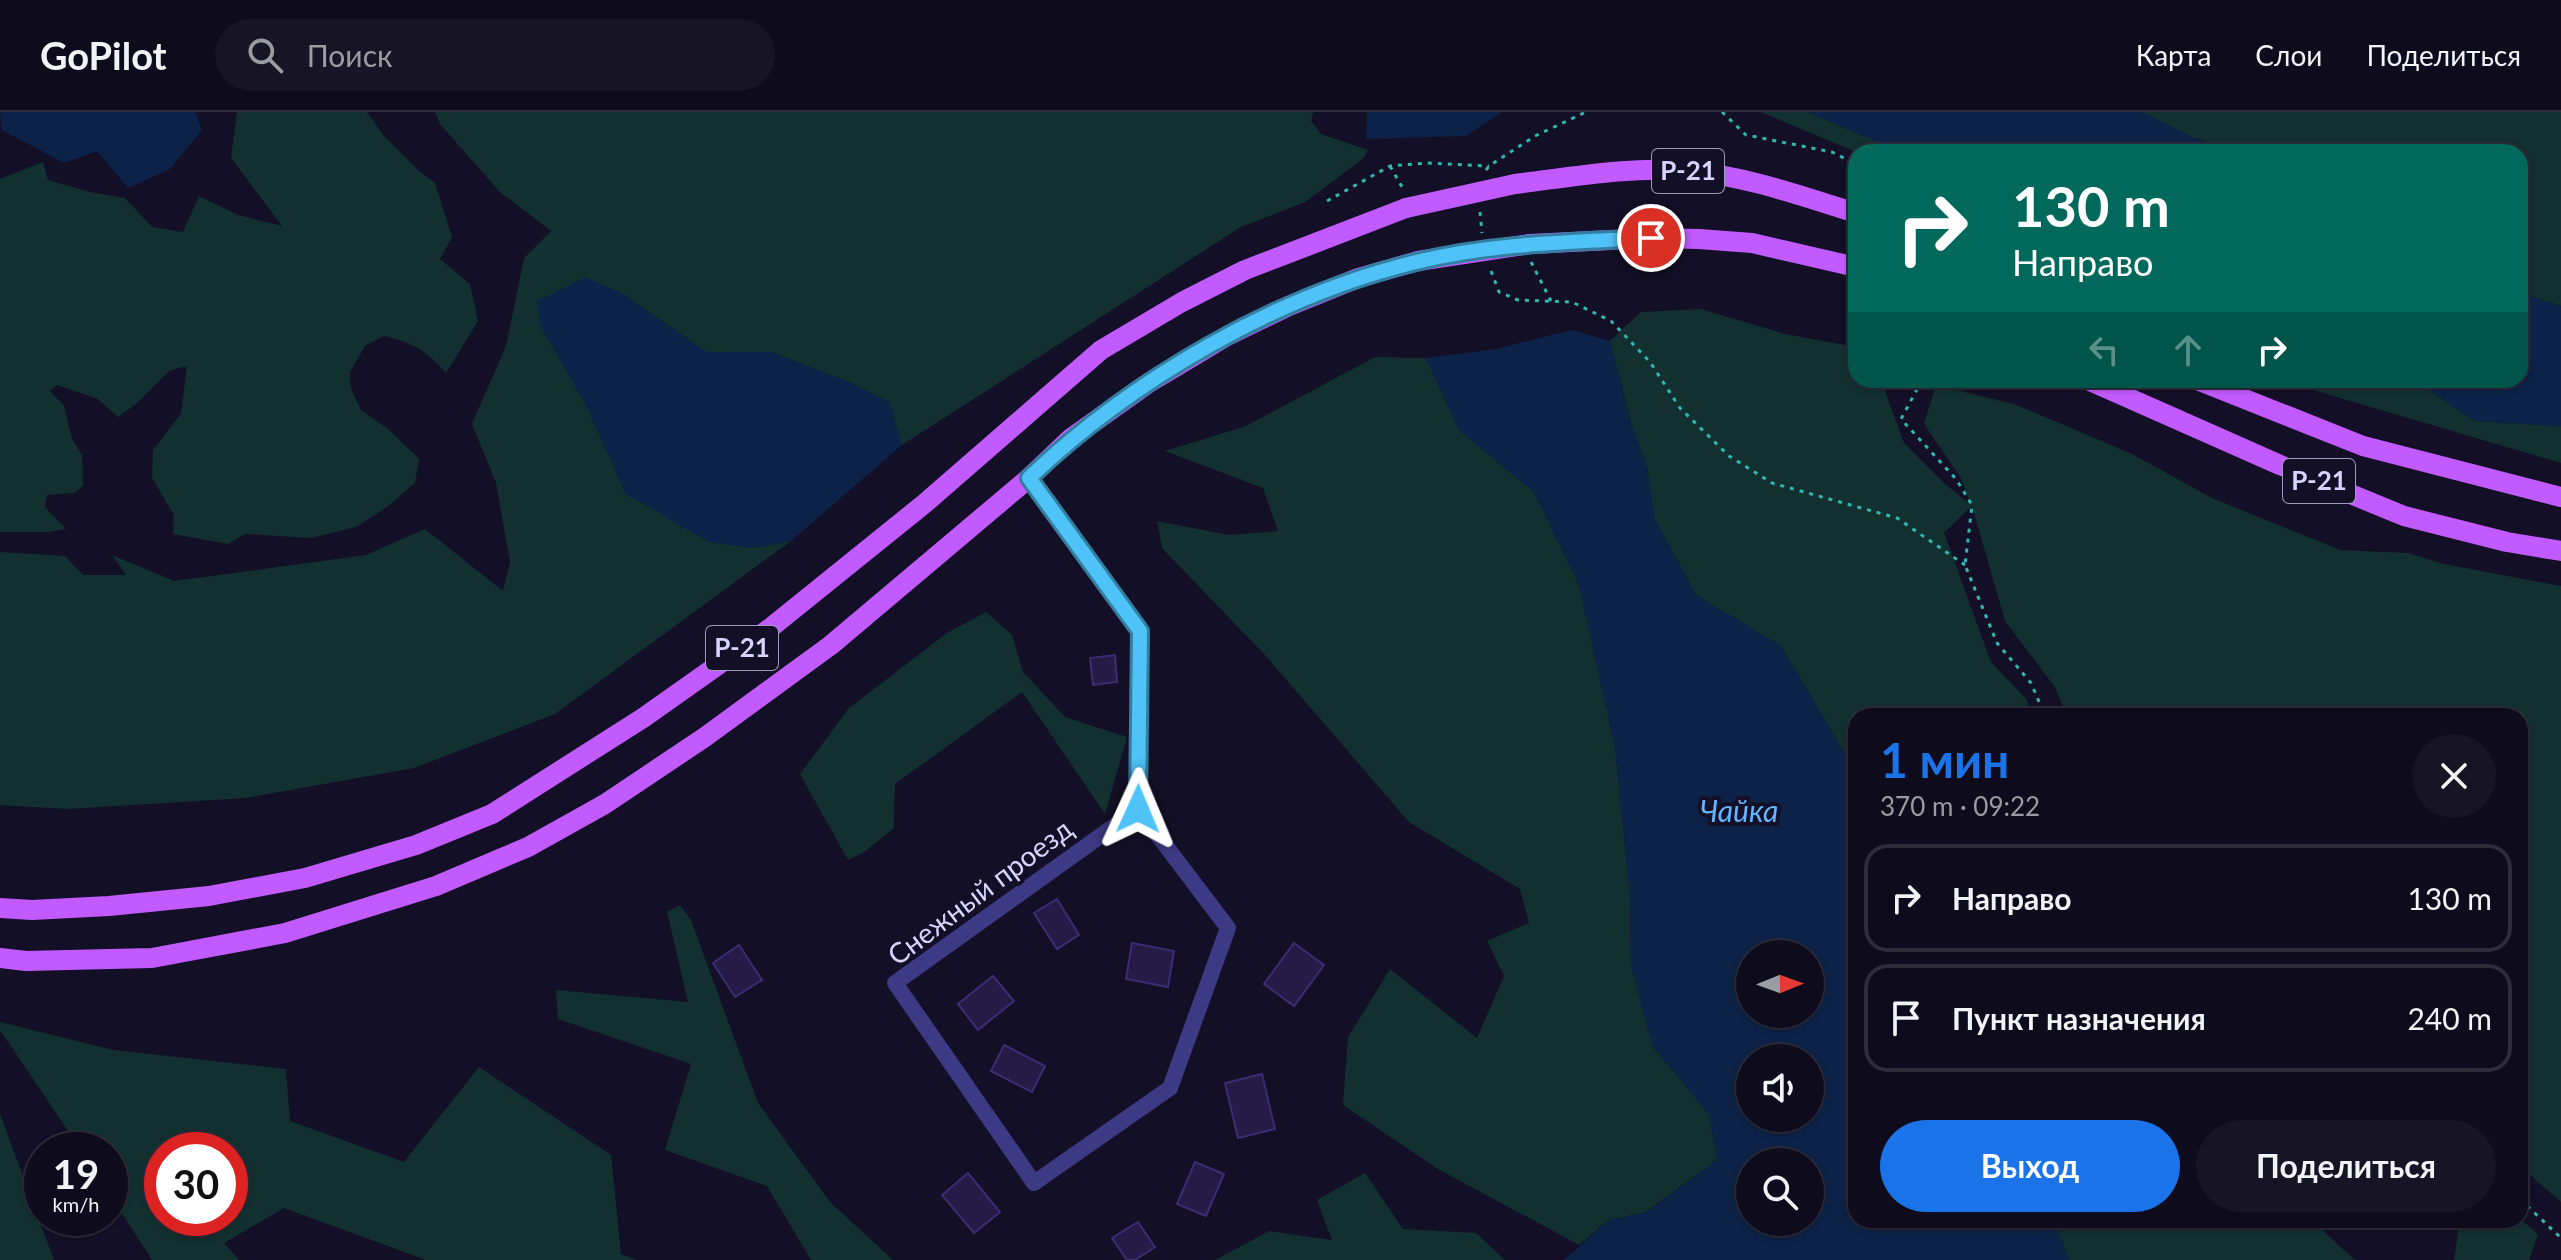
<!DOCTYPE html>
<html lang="ru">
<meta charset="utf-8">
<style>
body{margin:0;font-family:Lato,sans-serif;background:#171425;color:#f1f3f6;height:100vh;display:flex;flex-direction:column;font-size:30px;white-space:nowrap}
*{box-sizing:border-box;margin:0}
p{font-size:26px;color:#9b9ba3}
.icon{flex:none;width:44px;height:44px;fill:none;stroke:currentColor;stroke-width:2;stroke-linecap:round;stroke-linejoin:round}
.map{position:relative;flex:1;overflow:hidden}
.sheet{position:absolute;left:1848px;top:596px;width:680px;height:520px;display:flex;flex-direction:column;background:#0e0b1c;border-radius:24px;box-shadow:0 2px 6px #0004,0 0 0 2px #2e2b3b}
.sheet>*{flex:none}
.guide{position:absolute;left:1848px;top:32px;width:680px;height:244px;border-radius:24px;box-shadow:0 2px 6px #0004,0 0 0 2px #2e2b3b;background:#00695c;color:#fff;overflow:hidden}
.needle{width:52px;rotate:89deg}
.controls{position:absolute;left:1736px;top:828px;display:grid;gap:16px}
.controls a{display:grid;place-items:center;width:88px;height:88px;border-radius:50%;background:#0e0b1c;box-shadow:0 2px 6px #0004,0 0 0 2px #2e2b3b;font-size:40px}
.speed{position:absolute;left:24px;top:1020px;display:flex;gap:16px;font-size:40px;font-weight:700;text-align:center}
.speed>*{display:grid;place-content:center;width:104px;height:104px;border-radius:50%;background:#0e0b1c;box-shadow:0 2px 6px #0004,0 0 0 2px #2e2b3b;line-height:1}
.speed small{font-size:20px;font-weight:400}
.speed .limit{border:12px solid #d22;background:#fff;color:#111}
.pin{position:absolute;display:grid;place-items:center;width:68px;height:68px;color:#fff;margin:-34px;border:4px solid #fff;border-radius:50%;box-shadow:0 2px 8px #0007}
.me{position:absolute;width:88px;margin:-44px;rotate:1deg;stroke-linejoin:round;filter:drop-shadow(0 0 6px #0008)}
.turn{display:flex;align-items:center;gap:28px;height:168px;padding:0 32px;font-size:36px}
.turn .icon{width:104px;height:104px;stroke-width:2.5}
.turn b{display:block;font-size:56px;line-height:68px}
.lanes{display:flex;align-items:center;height:76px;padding:0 32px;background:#0003;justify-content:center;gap:40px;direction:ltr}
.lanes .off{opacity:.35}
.round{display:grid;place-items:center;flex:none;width:84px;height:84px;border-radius:42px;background:#171425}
.head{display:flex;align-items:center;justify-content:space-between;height:136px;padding:0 32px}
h1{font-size:48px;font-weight:700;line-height:60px;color:#1a73e8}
.button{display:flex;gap:16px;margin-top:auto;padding:16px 32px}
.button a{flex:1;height:92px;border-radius:48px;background:#1a73e8;color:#fff;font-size:32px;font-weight:700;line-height:92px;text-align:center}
.button a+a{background:#171425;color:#f1f3f6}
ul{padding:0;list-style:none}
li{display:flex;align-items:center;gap:24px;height:108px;margin:0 16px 12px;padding:0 16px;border:4px solid #2e2b3b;border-radius:24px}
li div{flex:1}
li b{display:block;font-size:30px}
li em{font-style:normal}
header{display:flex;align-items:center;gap:48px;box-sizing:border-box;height:112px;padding:0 40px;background:#0e0b1c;border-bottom:2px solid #2e2b3b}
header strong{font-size:38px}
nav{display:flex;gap:44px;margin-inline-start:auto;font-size:28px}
.search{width:560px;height:72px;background:#171425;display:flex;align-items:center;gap:20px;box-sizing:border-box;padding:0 28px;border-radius:44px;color:#9b9ba3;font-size:30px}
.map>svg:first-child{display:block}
.green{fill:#12302f;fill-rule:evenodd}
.water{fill:#0c2248;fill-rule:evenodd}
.building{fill:#241b47;stroke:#3b2d73;stroke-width:2}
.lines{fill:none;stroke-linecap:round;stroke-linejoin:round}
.path{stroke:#2fb8b0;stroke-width:3;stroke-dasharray:4 6;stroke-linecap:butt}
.minor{stroke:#3d3a85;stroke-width:16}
.primary{stroke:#c25bff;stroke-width:20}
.primary-bridge{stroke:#c25bff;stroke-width:20}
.route-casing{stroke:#337fa1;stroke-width:20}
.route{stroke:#4fc3f7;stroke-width:14}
.labels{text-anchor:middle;stroke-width:8;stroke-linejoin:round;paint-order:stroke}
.shield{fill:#130f26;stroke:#9e99be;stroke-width:2}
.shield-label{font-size:26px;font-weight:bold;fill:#d9d4ff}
.street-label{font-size:28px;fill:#d9d4ff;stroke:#130f26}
.water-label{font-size:30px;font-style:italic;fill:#62b6ff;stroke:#130f26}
</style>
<header>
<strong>GoPilot</strong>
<div class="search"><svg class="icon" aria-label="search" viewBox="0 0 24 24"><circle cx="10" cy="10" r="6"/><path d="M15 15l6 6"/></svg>Поиск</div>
<nav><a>Карта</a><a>Слои</a><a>Поделиться</a></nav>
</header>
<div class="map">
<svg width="2561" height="1148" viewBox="0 0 2561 1148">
<rect width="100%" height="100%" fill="#130f26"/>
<path class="green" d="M237,0H367L384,24L418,58L435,71L452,125L440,147L470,172L478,209L446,261C428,239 411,230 384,224L365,234L350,260L351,277L361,298L387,316L419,347L415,371L387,395L356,415L311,426L245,422L228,432L173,422L174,403L152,366L153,338L181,302L187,254L169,259L136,292L118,305L98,287L57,273L50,279L64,294L72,327L82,343L83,374L74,381L47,383L45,395L66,417L49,420H0V67L43,50L48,68L90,80L125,86L152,115L183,120L199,84L238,103L282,114L231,46Z
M435,0H1313L1311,9L1321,22L1368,38L1364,46L1305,90L1241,115L902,333L889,290L851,271L771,240H706L623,182L589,299L626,382L751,436L791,429L555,602L414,656L246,686L68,697L0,693V440L65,444L83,463H126L112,443L174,469L366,443L425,417L503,479L510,450L496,371L472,312L506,234L524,146L551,119L500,80L440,12Z
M1761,0H1807L1902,40H1856Z
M2142,0H2561V194L2520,181V40H2234L2194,26Z
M1701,197L1785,222L1856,235V268H1897L1885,279L1904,331L1945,372L1970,392L1961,366L1924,312L1936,273L2014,292L2130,341L2212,386L2340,438L2408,441L2444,452L2561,474V1090L2520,1054V604H2067L2055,575L2005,509L1972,394L1944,421L1991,550L2026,587L2034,604H1856V661L1781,534L1696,483L1654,406L1647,356L1631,311L1610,229L1641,200Z
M1375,245L1426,246L1459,318L1534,380L1579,472L1615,635L1630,783L1631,853L1653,935L1709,1002L1717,1048L1646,1100L1608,1109L1579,1133L1438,1057L1343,993L1348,925L1390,857L1477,926L1504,864L1487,829L1529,811L1520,777L1409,710L1265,543L1162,436L1157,409L1229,423L1278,419L1263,376L1165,339L1246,314Z
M2279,268H2415L2474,309L2561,314V351Z
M986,500L1012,523L1023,560L1065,605L1127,625L1105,702L1022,580L895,672L894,716L863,741L848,748L800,662L849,596L947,521Z
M680,793L691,808L758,991L830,1090L893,1148H811L767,1074L665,1038L691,952L558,907L556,878L688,890L667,800Z
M0,910L113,938L286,957L290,1009L404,1050L479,955L611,1043L621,1142L637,1148H426L284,1096L224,1131L239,1148H152L110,1083V1038H81L0,918ZM162,1038H230V1106H162Z
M0,1002L54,1148H0Z
M1365,1061L1403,1117L1476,1121L1505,1148H1215L1269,1119L1332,1128L1317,1088Z
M2520,1107L2538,1122L2529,1148H2454L2460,1108Z
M2054,1108H2311L2355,1148H2069Z"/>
<path class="water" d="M0,0H195L202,18L170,57L128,76L97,39L64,51L2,18Z
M1367,0H1502L1466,24L1366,27Z
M1807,0H2142L2194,26L2234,40H1902Z
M585,165L623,182L706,240H771L851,271L889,290L902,333L791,429L751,436L709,430L626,382L589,299L540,213L537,189Z
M2520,181L2561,194V314L2474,309L2415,268H2520Z
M1572,218L1610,229L1629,305L1647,356L1654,406L1696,483L1781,534L1856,661V1108H2054L2069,1148H1564L1608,1109L1647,1100L1717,1048L1709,1002L1653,935L1631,853L1630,783L1615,635L1579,472L1534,380L1459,318L1426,246L1496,237ZM1810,842V902H1750V842ZM1810,946V1006H1750V946ZM1810,1050V1110H1750V1050Z"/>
<path class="building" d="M1115,543L1117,570L1093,573L1090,546Z
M1057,787L1079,823L1057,837L1034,801Z
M1132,831L1174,839L1168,875L1126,867Z
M1294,831L1324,853L1294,894L1264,872Z
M739,833L762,868L735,885L713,851Z
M993,864L1014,889L978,918L958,892Z
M1004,933L1045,954L1032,980L991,959Z
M1262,962L1275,1017L1238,1026L1225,971Z
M1195,1050L1224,1062L1206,1104L1177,1092Z
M968,1061L1000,1100L974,1121L942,1083Z
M1138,1110L1155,1135L1135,1148H1127L1112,1126Z"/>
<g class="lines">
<path class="path" d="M1722,0L1746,23L1832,40L1856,52
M1390,54L1402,75
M1486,58L1489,54L1535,24L1586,0
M1327,89L1390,54L1427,51L1489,54
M1480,100L1482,121
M1531,150L1551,189
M1491,159L1499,180L1518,188L1572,190L1611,209L1650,250L1680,296L1729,344L1772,371L1897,406L1965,453
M1922,268L1901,307L1956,367L1972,393L1965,453L1997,531L2031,571L2045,604
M2520,1087L2561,1126"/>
<path class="minor" d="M1029,366L1140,519L1138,697
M1138,697L1228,816L1170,976L1034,1071L895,871Z"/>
<path class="primary" d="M1515,72C1572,65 1631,54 1688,59C1746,64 1801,84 1856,101
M1530,132L1651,126L1699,127L1752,131L1856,155
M2088,268L2280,353L2404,404L2507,430L2561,439
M2197,268L2363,334L2561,385
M0,796L32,798L109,794L209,784L305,766L416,733L492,702L643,606L769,517L924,392L1101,238L1182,190L1245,158L1406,96
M0,846L26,849L152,846L285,821L436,774L528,735L605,692L705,625L831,533L1029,366L1070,327L1147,272L1227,224L1289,194L1358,166L1418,149"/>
<path class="primary-bridge" d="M1406,96L1515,72
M1418,149L1530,132"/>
</g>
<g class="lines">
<defs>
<path id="route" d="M1138,697L1140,519L1029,366C1133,267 1276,184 1416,150C1493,131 1573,130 1651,126"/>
</defs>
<use href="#route" class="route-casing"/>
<use href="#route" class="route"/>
</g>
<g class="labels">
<g class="shield">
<rect x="1652" y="37" width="72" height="44" rx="6"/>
<rect x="2283" y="347" width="72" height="44" rx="6"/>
<rect x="706" y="514" width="72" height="44" rx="6"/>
</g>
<g class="shield-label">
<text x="1688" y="68">Р-21</text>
<text x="2319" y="378">Р-21</text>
<text x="742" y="545">Р-21</text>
</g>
<g class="street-label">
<text transform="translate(980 780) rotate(-37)" y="10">Снежный проезд</text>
</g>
<g class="water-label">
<text x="1739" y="710">Чайка</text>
</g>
</g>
</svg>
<div class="controls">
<a><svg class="needle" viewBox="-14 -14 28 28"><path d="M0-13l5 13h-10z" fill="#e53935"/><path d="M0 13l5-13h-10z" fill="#9b9ba3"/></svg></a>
<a><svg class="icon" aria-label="sound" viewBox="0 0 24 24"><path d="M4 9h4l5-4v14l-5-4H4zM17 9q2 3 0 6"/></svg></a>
<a><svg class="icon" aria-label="search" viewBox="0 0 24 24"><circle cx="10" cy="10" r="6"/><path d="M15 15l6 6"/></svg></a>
</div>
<div class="speed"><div>19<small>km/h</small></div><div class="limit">30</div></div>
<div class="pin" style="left:1651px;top:126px;background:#d93025"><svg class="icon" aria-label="arrive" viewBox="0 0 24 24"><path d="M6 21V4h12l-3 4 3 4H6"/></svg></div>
<svg class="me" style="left:1138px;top:697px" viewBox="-20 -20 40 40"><path d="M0-17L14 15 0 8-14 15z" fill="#4fc3f7" stroke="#fff" stroke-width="4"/></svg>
<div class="guide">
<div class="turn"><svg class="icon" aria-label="right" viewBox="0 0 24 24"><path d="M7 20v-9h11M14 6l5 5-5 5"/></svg><div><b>130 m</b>Направо</div></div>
<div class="lanes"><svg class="icon off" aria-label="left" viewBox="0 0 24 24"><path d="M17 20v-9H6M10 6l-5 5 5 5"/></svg><svg class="icon off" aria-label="ahead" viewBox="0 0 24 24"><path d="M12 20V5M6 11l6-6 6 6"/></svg><svg class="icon" aria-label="right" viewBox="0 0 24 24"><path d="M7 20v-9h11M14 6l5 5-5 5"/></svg></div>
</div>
<section class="sheet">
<div class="head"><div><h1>1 мин</h1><p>370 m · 09:22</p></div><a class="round"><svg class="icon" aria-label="close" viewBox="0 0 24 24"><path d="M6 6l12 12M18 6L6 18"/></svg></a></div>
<ul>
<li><svg class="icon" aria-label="right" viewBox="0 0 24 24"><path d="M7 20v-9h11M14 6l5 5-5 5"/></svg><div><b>Направо</b></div><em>130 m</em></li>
<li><svg class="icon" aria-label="arrive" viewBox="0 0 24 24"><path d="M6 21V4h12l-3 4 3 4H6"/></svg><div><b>Пункт назначения</b></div><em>240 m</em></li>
</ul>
<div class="button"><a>Выход</a><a>Поделиться</a></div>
</section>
</div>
